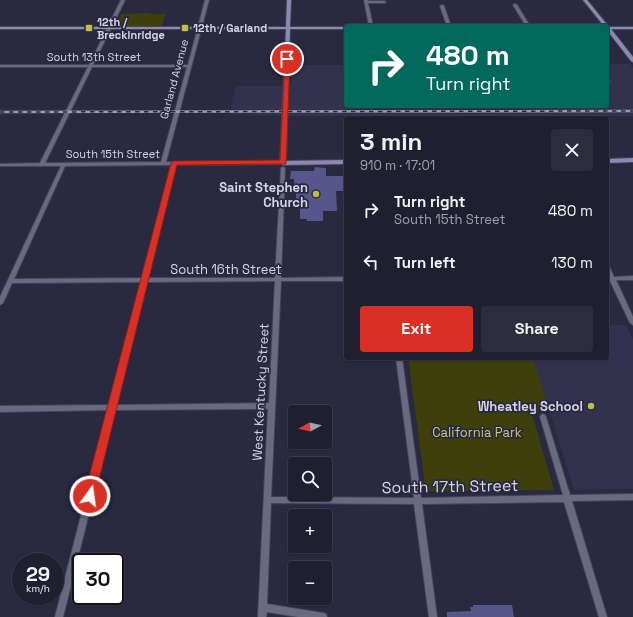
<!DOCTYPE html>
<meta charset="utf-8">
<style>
body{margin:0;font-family:"Space Grotesk",sans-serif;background:#2c2c3c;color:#f1f3f6;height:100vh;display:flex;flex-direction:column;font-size:15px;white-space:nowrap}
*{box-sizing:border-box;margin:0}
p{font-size:13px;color:#a1a2ab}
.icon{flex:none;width:22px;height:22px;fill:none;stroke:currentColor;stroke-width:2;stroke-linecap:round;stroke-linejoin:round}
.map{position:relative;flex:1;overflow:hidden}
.drawer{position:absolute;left:344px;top:116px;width:265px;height:244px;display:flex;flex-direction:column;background:#1f1f30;border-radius:4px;box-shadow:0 1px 3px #0004,0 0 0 1px #3c3d4c}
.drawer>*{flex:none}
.hud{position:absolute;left:344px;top:24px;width:265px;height:84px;border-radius:4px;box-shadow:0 1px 3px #0004,0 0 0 1px #3c3d4c;background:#00695c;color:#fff;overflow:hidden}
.needle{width:26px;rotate:262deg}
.controls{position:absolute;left:288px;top:405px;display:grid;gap:8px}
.controls a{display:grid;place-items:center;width:44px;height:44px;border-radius:4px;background:#1f1f30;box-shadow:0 1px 3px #0004,0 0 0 1px #3c3d4c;font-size:20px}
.speed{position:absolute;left:12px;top:553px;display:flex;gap:8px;font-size:20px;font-weight:700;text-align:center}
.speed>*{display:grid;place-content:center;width:52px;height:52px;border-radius:50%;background:#1f1f30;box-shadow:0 1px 3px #0004,0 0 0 1px #3c3d4c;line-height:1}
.speed small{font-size:10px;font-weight:400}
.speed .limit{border:2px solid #111;border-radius:6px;background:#fff;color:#111}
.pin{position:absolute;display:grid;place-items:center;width:34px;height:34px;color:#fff;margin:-17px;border:2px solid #fff;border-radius:50%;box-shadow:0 1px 4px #0007}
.me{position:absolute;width:44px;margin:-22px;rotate:14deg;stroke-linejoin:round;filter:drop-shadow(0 0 3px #0008)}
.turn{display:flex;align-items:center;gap:14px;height:84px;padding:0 16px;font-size:18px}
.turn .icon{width:52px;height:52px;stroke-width:2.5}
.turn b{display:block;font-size:28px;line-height:34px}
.round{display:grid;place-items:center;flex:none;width:42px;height:42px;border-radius:4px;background:#2c2c3c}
.summary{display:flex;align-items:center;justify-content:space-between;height:68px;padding:0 16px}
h1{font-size:24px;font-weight:700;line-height:30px}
.cta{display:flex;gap:8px;margin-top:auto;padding:8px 16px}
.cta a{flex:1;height:46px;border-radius:4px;background:#d93025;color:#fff;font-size:16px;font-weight:700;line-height:46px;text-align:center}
.cta a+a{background:#2c2c3c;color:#f1f3f6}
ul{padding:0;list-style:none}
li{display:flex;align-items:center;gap:12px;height:52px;padding:0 16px}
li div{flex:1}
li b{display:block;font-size:15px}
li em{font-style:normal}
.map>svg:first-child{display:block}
.built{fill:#32324f}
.green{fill:#3f3f0c}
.building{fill:#57568b}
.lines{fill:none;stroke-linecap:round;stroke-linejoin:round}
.street-casing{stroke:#44455a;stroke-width:2}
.secondary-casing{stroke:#44455a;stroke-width:2}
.street{fill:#696982;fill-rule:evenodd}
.secondary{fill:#8b8bb2;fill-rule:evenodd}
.rail-casing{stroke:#9c9daf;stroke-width:2.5}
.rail{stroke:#292940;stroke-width:1.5;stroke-dasharray:4.5;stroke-linecap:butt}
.route{fill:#d93025;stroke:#8d1f18}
.poi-dot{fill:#bebf42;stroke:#292940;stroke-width:1.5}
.labels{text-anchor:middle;stroke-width:3.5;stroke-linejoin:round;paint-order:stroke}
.far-poi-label{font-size:11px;font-weight:bold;fill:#d4d5e4;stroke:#292940;text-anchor:start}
.far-street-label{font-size:11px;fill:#d4d5e4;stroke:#292940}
.poi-label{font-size:13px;font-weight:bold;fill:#d4d5e4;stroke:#292940;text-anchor:end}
.street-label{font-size:13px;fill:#d4d5e4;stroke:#292940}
.park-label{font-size:13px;fill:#c7c96e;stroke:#292940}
.near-street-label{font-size:16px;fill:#d4d5e4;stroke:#292940}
</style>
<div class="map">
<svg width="633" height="617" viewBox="0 0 633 617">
<rect width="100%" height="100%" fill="#292940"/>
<path class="built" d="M607,64H630L633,68V116H290L230,114L235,86H291L293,65H346V106H607Z
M607,325H626L633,340V489L574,490L533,358H607Z"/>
<path class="green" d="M149,13V14H166L161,27H115L121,14Z
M408,358H533L549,409L531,410L554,490L426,491Z"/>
<path class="building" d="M315,167L326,168V176H346V191H336L337,211H323V221H307V219H300V207L299,203H296V187H294V179H290L291,171H314Z
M473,605H512L514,617H447V612L471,611L470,607H473Z"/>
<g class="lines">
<defs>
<path id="street" d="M121,0H125L93,65H188L205,0H209L166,162H283L285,163L283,164L176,165L148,278H275L281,168L283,167L285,168L281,278L346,277V281H281L271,497L414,498L396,358H402L421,498L563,495L540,417L541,415L543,414L545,415L546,417L570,495L633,494V500L572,501L607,617H599L564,502L422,504L437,617H429L414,504L271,503L267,604L323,613L326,614L327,617H298L267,612L266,617H258L268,409L115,410L63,617H55L108,410L0,412V406L109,405L141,282L12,283L3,303L0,305V297L61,166H0V164L40,163L88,67H0V65H89ZM92,67H187L161,162L45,163ZM171,165L142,278L14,279L65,166ZM275,281L269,403L116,405L147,282Z
M364,0H368V1H384L386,2L384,3H368L373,26H369Z
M515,4L517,5L530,26H526L513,5Z
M442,5L444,6L451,26H447L440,6Z
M607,79L610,80V82H607Z
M607,266L610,268L614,277L633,276V280H616L633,317V325L630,323L610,281H607V277H608L607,274Z"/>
<path id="secondary" d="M287,0H291L290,27H346V29H290L286,161L346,160V164L283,165L280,163L286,29H0V27H286Z
M583,0H587L609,27H633V29H611L633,57V62L631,61L607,30V26H604Z
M633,158V162L607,163V159Z"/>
</defs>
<use href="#street" class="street-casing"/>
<use href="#secondary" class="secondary-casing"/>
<use href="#street" class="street"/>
<use href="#secondary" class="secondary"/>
<defs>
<path id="rail" d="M0,112L633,111"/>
</defs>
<use href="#rail" class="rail-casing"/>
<use href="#rail" class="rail"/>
</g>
<path class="route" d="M285,58L290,59L286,164L177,165L95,496L94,499L90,501L85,499L84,496L171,163L174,161L280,160Z"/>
<g class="poi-dot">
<rect x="85" y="24" width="8" height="8" rx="2"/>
<rect x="181" y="24" width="8" height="8" rx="2"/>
<circle cx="316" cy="194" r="4"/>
<circle cx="591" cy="406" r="4"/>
</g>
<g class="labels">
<g class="far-poi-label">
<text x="97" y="26">12th /<tspan x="97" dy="13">Breckinridge</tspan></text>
<text x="193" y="32">12th / Garland</text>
</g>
<g class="far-street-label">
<text x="94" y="61">South 13th Street</text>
<text transform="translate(174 79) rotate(-75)" y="4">Garland Avenue</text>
<text x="113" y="158">South 15th Street</text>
</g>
<g class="poi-label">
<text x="308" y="192">Saint Stephen<tspan x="308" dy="15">Church</tspan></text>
<text x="583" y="411">Wheatley School</text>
</g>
<g class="street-label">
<text x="226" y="274">South 16th Street</text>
<text transform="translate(260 392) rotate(-87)" y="5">West Kentucky Street</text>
</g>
<g class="park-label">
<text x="477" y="437">California Park</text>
</g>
<g class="near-street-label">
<text transform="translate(450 486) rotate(-1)" y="6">South 17th Street</text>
</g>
</g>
</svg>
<div class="controls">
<a><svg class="needle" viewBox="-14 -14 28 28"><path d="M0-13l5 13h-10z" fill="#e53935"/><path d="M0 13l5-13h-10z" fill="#a1a2ab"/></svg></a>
<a><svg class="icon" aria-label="search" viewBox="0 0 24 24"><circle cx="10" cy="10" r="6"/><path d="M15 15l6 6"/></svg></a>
<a>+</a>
<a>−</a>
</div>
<div class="speed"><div>29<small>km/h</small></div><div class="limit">30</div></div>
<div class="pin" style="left:287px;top:59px;background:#d93025"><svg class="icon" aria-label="arrive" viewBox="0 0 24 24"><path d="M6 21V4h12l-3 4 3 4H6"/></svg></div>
<svg class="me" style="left:90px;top:496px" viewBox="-20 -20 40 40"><circle r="17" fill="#d93025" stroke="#fff" stroke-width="3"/><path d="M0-11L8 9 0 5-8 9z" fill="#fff"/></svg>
<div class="hud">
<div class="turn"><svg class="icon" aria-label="right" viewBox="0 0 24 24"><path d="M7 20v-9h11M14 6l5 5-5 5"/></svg><div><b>480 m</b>Turn right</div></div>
</div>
<section class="drawer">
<div class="summary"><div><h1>3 min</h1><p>910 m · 17:01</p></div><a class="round"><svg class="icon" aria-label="close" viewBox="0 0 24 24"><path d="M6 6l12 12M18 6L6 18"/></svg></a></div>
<ul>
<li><svg class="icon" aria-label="right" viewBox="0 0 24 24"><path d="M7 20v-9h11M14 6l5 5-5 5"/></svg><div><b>Turn right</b><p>South 15th Street</p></div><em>480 m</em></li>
<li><svg class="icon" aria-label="left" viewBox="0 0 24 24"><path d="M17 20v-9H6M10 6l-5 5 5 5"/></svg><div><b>Turn left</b></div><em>130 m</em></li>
</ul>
<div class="cta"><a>Exit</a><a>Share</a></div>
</section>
</div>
